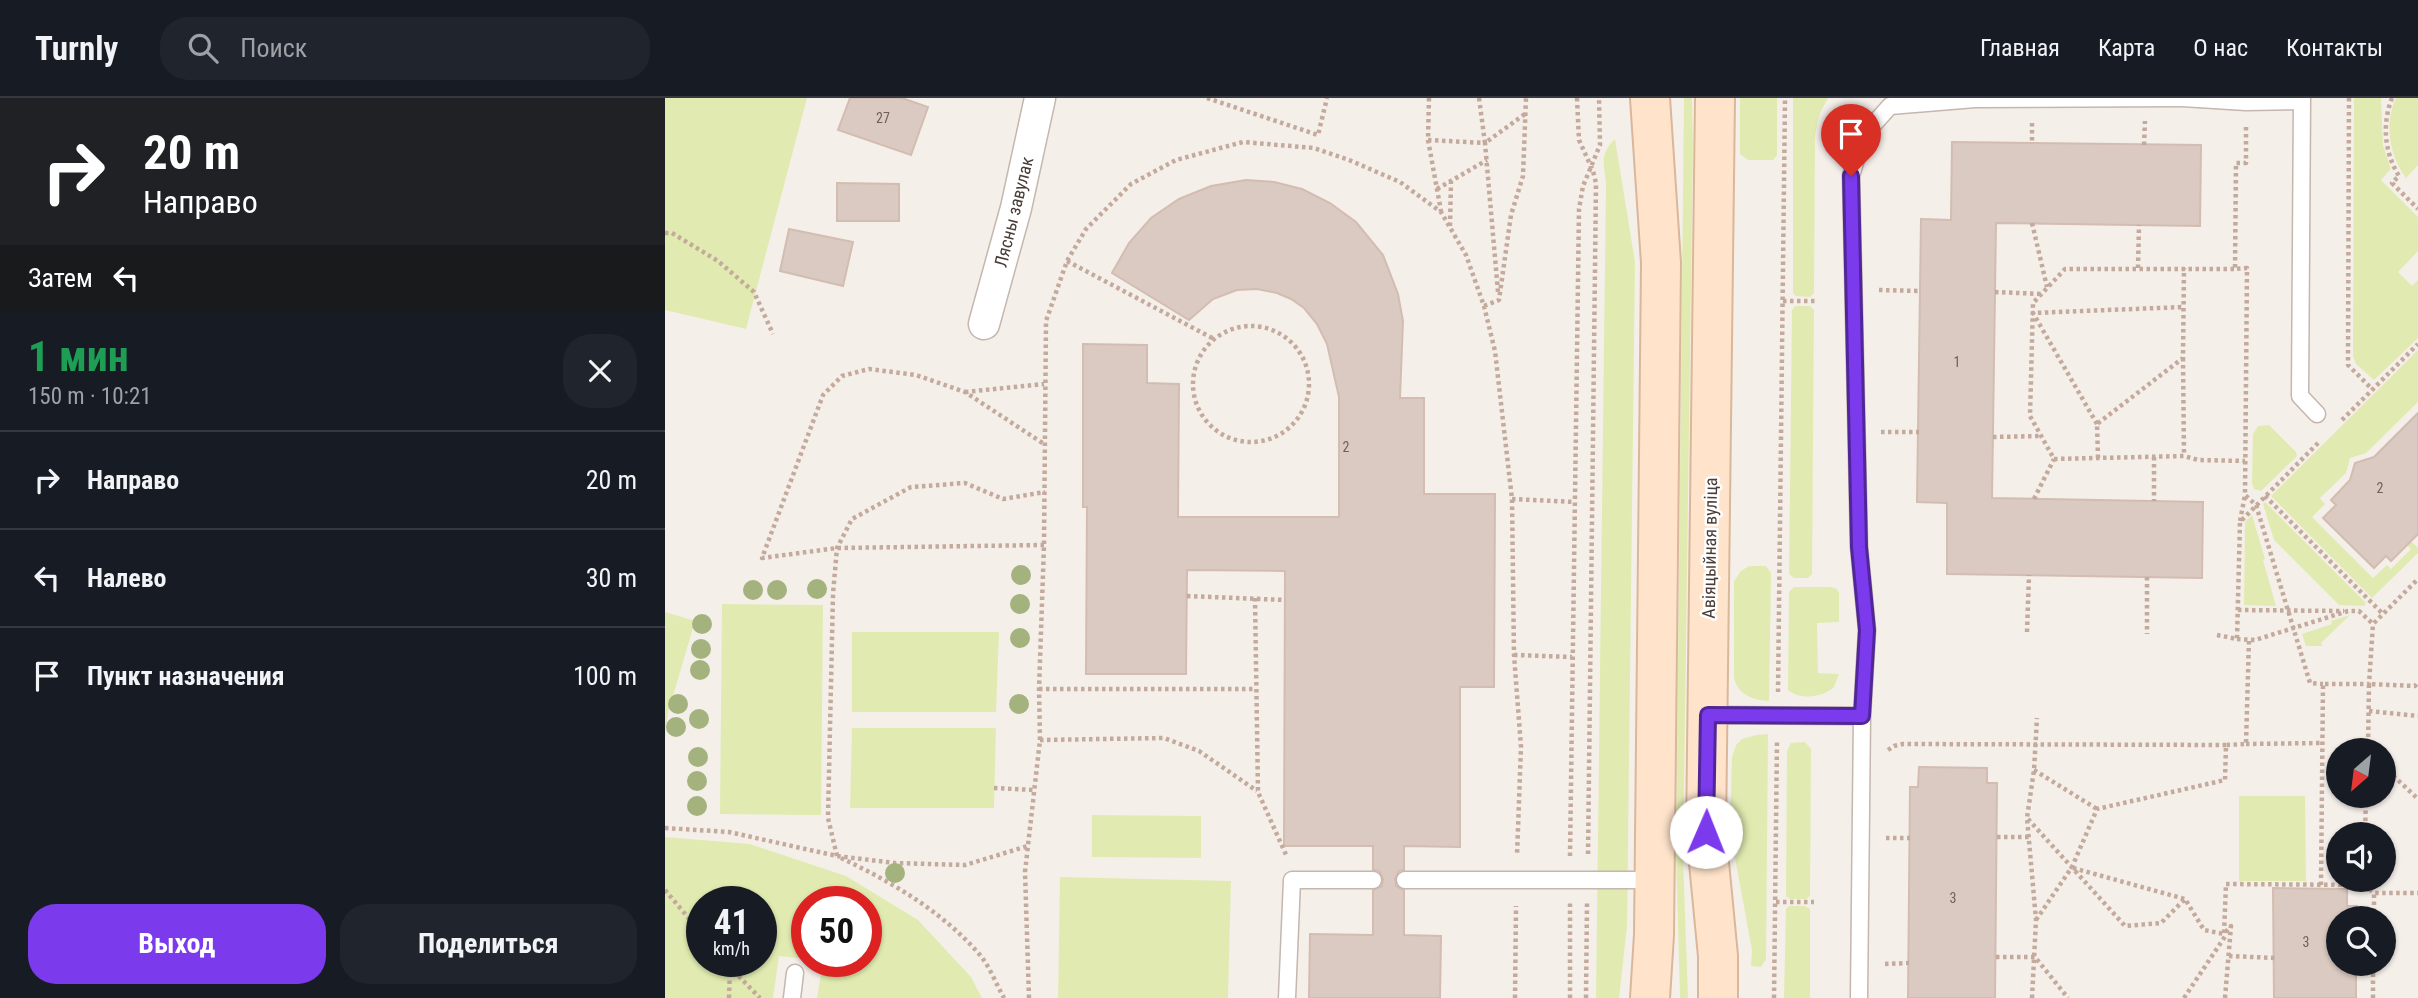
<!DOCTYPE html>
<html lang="ru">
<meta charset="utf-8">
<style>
body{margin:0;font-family:"Roboto Condensed",sans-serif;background:#20242c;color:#f1f3f6;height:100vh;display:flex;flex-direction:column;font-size:26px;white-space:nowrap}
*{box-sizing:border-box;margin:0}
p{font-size:23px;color:#9ea1a6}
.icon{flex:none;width:38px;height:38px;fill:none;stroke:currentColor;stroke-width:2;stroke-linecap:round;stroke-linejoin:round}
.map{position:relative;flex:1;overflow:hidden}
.panel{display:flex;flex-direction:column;background:#171b24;width:665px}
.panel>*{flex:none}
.top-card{background:#202124;color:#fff;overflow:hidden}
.needle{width:46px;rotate:208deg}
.tools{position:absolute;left:1661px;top:640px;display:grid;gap:14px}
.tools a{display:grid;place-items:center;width:70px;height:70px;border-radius:50%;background:#171b24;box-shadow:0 2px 5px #0004;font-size:35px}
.speed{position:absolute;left:21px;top:788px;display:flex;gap:14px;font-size:35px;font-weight:700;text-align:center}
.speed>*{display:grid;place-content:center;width:91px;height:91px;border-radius:50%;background:#171b24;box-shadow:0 2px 5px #0004;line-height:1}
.speed small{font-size:18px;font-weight:400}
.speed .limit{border:10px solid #d22;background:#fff;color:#111}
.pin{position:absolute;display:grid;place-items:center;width:60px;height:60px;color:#fff;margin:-72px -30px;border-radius:50% 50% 50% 0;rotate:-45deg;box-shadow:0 0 7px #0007}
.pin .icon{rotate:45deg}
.me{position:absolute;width:77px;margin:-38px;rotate:1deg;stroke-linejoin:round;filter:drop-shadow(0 0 5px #0008)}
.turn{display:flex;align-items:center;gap:24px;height:147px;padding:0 28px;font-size:32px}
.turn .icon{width:91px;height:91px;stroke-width:2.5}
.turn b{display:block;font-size:49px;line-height:60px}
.then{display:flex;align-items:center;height:66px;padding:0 28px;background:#0003;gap:14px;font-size:26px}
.round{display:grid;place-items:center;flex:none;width:74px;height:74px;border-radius:28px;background:#20242c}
.summary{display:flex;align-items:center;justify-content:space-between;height:119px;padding:0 28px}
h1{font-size:42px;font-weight:700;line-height:52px;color:#1e9e55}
.cta{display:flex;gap:14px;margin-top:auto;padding:14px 28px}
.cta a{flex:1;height:80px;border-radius:28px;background:#7c3aed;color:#fff;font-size:28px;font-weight:700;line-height:80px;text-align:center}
.cta a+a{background:#20242c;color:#f1f3f6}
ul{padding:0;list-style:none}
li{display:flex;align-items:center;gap:21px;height:98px;padding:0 28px;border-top:2px solid #363941}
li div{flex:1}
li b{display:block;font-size:26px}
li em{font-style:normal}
header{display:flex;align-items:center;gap:42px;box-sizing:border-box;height:98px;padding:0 35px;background:#171b24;border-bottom:2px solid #363941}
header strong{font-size:33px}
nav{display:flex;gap:38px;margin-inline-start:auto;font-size:24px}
.search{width:490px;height:63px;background:#20242c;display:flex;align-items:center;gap:18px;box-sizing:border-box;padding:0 24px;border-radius:28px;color:#9ea1a6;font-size:26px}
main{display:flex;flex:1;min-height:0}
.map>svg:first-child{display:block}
.green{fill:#e1ebb1;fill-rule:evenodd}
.building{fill:#dbcac1;stroke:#d3bcb1;stroke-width:2}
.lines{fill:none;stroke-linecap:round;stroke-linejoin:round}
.lane-casing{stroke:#c5b6ae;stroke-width:19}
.street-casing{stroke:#c5b6ae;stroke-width:33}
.secondary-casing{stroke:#dab79a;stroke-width:42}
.path{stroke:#c4aa9c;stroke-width:4.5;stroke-dasharray:3.5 3.5;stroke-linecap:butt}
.lane{stroke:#fff;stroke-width:16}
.street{stroke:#fff;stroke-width:30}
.secondary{stroke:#ffe3ca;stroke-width:38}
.tree{fill:#a4b27e}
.route-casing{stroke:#51269a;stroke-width:18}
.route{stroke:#7c3aed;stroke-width:12}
.labels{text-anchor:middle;stroke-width:5;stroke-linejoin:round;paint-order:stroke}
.number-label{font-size:14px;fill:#6e605a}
.street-label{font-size:18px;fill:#4a3d37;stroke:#fff}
</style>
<header>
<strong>Turnly</strong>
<div class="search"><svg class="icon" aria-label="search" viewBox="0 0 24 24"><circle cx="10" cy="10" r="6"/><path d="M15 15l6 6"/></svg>Поиск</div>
<nav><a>Главная</a><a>Карта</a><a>О нас</a><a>Контакты</a></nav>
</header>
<main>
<section class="panel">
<div class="top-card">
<div class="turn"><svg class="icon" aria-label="right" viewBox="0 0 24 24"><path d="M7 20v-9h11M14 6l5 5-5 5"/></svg><div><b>20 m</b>Направо</div></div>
<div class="then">Затем<svg class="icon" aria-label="left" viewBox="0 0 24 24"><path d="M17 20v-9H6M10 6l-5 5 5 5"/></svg></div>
</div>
<div class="summary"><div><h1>1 мин</h1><p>150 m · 10:21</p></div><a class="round"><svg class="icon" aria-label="close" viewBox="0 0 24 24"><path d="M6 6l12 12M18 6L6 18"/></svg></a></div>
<ul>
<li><svg class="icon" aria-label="right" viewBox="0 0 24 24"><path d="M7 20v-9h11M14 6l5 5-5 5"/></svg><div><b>Направо</b></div><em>20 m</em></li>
<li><svg class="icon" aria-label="left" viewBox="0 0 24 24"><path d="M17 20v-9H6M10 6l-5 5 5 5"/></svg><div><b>Налево</b></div><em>30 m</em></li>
<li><svg class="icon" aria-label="arrive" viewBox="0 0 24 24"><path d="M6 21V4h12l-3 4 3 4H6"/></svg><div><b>Пункт назначения</b></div><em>100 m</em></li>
</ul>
<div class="cta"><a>Выход</a><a>Поделиться</a></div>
</section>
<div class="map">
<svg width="1753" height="900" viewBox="0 0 1753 900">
<rect width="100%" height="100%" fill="#f5efea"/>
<path class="green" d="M0,0H142L81,231L0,212Z
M1019,0H1027L1028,46L1018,760L1023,900H1015L1011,755Z
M1075,0H1112V57L1108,62H1083L1075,56Z
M1128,0H1163L1155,15L1150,37L1149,195L1145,199L1131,198L1128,195Z
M1689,0H1716L1718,47L1726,71L1716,82L1753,119V153L1733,174L1747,188L1753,182V240L1709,282L1691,266L1688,258Z
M1731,0H1753V67L1741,80C1724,58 1719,25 1731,0Z
M950,41L970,164L962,828L954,900H931L941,86C939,65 934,57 950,41Z
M1130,208H1145L1149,212L1147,476L1143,480H1129L1124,476L1127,212Z
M1753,252V304L1701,355L1685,360L1681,375L1655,400L1660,406L1647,419L1708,480L1722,467L1726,471L1746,451L1742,447L1746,443L1753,450V455L1707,500L1606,398Z
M1604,327L1631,354L1632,358L1596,393L1589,391L1587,385L1588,336L1593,328Z
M1600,404L1701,505L1699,508L1674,507L1609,442L1598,406Z
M1587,417L1600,461L1598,462L1611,508L1579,507L1580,424Z
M1084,468H1101L1106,475L1104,603C1088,602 1073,597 1069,580V483L1076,473Z
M1129,489H1166L1172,491L1174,495V524L1152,525L1153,575L1174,576L1169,589C1157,600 1135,602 1123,592L1124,494Z
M57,506L158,507L156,717L55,716Z
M0,514L30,523L3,615L0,639Z
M1685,517L1656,545L1658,548H1641L1637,536L1667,526L1666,523Z
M187,534H334L331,614H187Z
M187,630H331L329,710H185Z
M1103,636L1101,861L1096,869L1086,868L1087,852L1065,733L1067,659L1071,647L1077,641L1091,637Z
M1140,644L1146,651L1145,798L1141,801H1125L1121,798L1122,653L1126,645Z
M1574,698H1640L1641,783H1574Z
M427,717L536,718V760L427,759Z
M0,739L85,746L181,778L253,822L306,879L317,900H152L158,863H201V803H142V861L114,858L108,900H0ZM37,803H96V863H37Z
M395,779L566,783L563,900H393Z
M1124,808H1140L1145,811V900H1119L1121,811Z"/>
<path class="building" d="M185,0H237L263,9L246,57L173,32Z
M1287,44L1536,47L1535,128L1331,125L1327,400L1538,404L1537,480L1282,476V405L1252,404L1256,121L1286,122Z
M581,82L609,84L637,91L665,105L691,124L718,157L733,196L738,223L735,300H759V396H830L829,589H795V749L739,748V772L734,773L730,781L731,788L739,792V837L776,838L775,900H644L645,836L708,837V792L717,788L718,781L714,773L708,772V748H619L620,473L522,472L521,576H421L422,409H418V246L482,247V285L514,286L513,419H674V299L662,246L652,226L639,210L626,201L612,195L592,191L572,192L548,201L524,222L447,175L464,145L486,120L514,101L546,88Z
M172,85L234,86V123H172Z
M124,131L188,144L178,188L115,173Z
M1753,315V436L1726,463L1721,458L1709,470L1658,420L1671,407L1666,402L1685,382L1690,365L1709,359Z
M1254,669L1322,670V685H1332L1330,900H1243L1245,689H1253Z
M1608,790L1682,791V808H1692V821H1673V866H1691V900H1609Z"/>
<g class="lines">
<defs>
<path id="lane" d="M1517,0L1581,4L1637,3
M1637,0L1635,298L1652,316
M1043,617L1197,618
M740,782H989
M127,900L130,875
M622,900L627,782H708
M1194,900L1197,618L1202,532L1194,449L1186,78L1198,38L1225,8L1310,1L1514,0"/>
<path id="street" d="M319,226L351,110L375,0"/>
<path id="secondary" d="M985,0L996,165L989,837L985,900
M1050,0L1041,734L1053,858V900"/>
</defs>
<use href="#lane" class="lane-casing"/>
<use href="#street" class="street-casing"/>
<use href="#secondary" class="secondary-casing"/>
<path class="path" d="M542,0L653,37L662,0
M764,0L763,42L776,113
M814,0L820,45L860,16
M912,0L914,42L928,73L931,85L923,758
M1684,0L1683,267L1707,291
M1727,0C1717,25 1719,54 1734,78L1727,85L1753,111
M1367,25V45
M1581,29V65H1571L1570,171L1582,170L1580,397L1591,407L1645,585L1658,586
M763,42L820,45L833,194
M1479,47L1480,23
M772,91L822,62
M1367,125L1382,189
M785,128L786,83
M0,135H7L53,163L89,194L108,236
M402,163L549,241
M1473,170L1474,127
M1569,171H1400L1368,205L1365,318L1389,361L1519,358L1533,362L1580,363
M1214,192L1255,193
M1330,194L1377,196
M1118,203H1153
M819,208L834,202L846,117L858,78L861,0
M528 286a58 58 0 1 1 116 0a58 58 0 1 1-116 0Z
M1518,260L1519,358
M300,294L379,286
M1677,322L1753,246
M1432,326L1368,215L1518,209
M1216,334H1254
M1328,339L1376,338
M1489,359V403
M1433,360L1432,326L1518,260L1519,170
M1600,398L1718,516
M847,401L910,404
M1369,401L1389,361
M1575,423L1580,397
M379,447L172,450L97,460L158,297L177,278L204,271L251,277L300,294L379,346
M1482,479V536
M522,498L620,502
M590,500L593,694L622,759
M1573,512L1679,513
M1362,534L1364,477
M1552,537L1572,541L1575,424L1655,343
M1572,541L1590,542L1683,513H1694L1708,526L1753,481
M849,557L907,559
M374,591H590
M1113,594L1120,0
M1704,613L1753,618
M375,642L499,640L534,653L592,693
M1581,646L1657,645
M1223,652L1229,648L1238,646L1561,647
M1703,653L1704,586L1750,588L1753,584
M1718,668L1753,701
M1369,672L1432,711
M329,690L369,692
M1363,721L1460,828L1496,825L1520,801L1539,832L1559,836
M0,730L64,734L172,758L230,765L300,767L363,748
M1700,737L1701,698
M1332,739H1364
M1221,740H1245
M172,758L163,720L168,496L172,450L187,421L246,389L300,385L338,401L380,394
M905,758L914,111L918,88L935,47L934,0
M176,760C227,784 278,814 315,857C325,869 331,886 339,900
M1408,770L1520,801
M1656,787L1658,586H1704L1708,526
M1699,787L1709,795H1753
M0,792L37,836
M1111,804H1149
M1709,821V795
M1371,822L1407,769L1432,711L1560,682L1561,647L1581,646L1584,541
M1564,858L1610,860
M1331,859H1370L1403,900
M59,863L95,900
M1220,866L1244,865
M1691,868L1708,867
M64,900L65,871
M364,900L360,774L375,642L374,591L379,447L381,223L402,163L421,131L466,86L511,62L578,44L649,50L684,62L735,84L776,114L801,157L819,208L830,253L847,401L849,557L856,649L852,758
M850,900L851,808
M905,900V805
M921,900L922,805
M1109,900L1112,641
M1367,900L1371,822L1362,720L1369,672L1372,620
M1519,900L1561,837
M1560,900L1566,828L1559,836L1561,786L1699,787V782
M1708,900V866"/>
<use href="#lane" class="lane"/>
<use href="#street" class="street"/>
<use href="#secondary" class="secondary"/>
</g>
<g class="tree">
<circle cx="356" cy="477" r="10"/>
<circle cx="152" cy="491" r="10"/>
<circle cx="88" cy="492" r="10"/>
<circle cx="112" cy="492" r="10"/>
<circle cx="355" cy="506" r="10"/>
<circle cx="37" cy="526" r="10"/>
<circle cx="355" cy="540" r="10"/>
<circle cx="36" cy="551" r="10"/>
<circle cx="35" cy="572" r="10"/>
<circle cx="13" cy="606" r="10"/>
<circle cx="354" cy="606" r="10"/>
<circle cx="34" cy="621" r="10"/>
<circle cx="11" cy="629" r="10"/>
<circle cx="33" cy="659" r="10"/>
<circle cx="32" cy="683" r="10"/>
<circle cx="32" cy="708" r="10"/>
<circle cx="230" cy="775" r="10"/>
</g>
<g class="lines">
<defs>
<path id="route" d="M1041,734L1043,617L1197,618L1202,532L1194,449L1186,78"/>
</defs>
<use href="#route" class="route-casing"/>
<use href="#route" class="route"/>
</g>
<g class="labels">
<g class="number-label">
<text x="218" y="25">27</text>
<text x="1292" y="269">1</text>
<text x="681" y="354">2</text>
<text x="1715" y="395">2</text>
<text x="1288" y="805">3</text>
<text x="1641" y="849">3</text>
</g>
<g class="street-label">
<text transform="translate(349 114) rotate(-76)" y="6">Лясны завулак</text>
<text transform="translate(1045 450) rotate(-89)" y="6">Авіяцыйная вуліца</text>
</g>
</g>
</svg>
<div class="tools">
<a><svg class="needle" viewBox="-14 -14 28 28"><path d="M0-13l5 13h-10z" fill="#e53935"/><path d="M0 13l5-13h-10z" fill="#9ea1a6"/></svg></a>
<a><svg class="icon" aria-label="sound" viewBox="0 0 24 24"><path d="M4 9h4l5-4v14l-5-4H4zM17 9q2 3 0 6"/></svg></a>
<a><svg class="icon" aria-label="search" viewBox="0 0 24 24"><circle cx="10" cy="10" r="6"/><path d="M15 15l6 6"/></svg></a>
</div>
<div class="speed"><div>41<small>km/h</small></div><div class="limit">50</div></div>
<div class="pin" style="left:1186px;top:78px;background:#d93025"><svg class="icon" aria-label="arrive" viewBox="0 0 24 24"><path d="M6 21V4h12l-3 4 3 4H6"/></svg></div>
<svg class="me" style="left:1041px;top:734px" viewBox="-20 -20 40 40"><circle r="19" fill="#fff"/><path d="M0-13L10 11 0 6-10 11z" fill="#7c3aed"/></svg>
</div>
</main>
